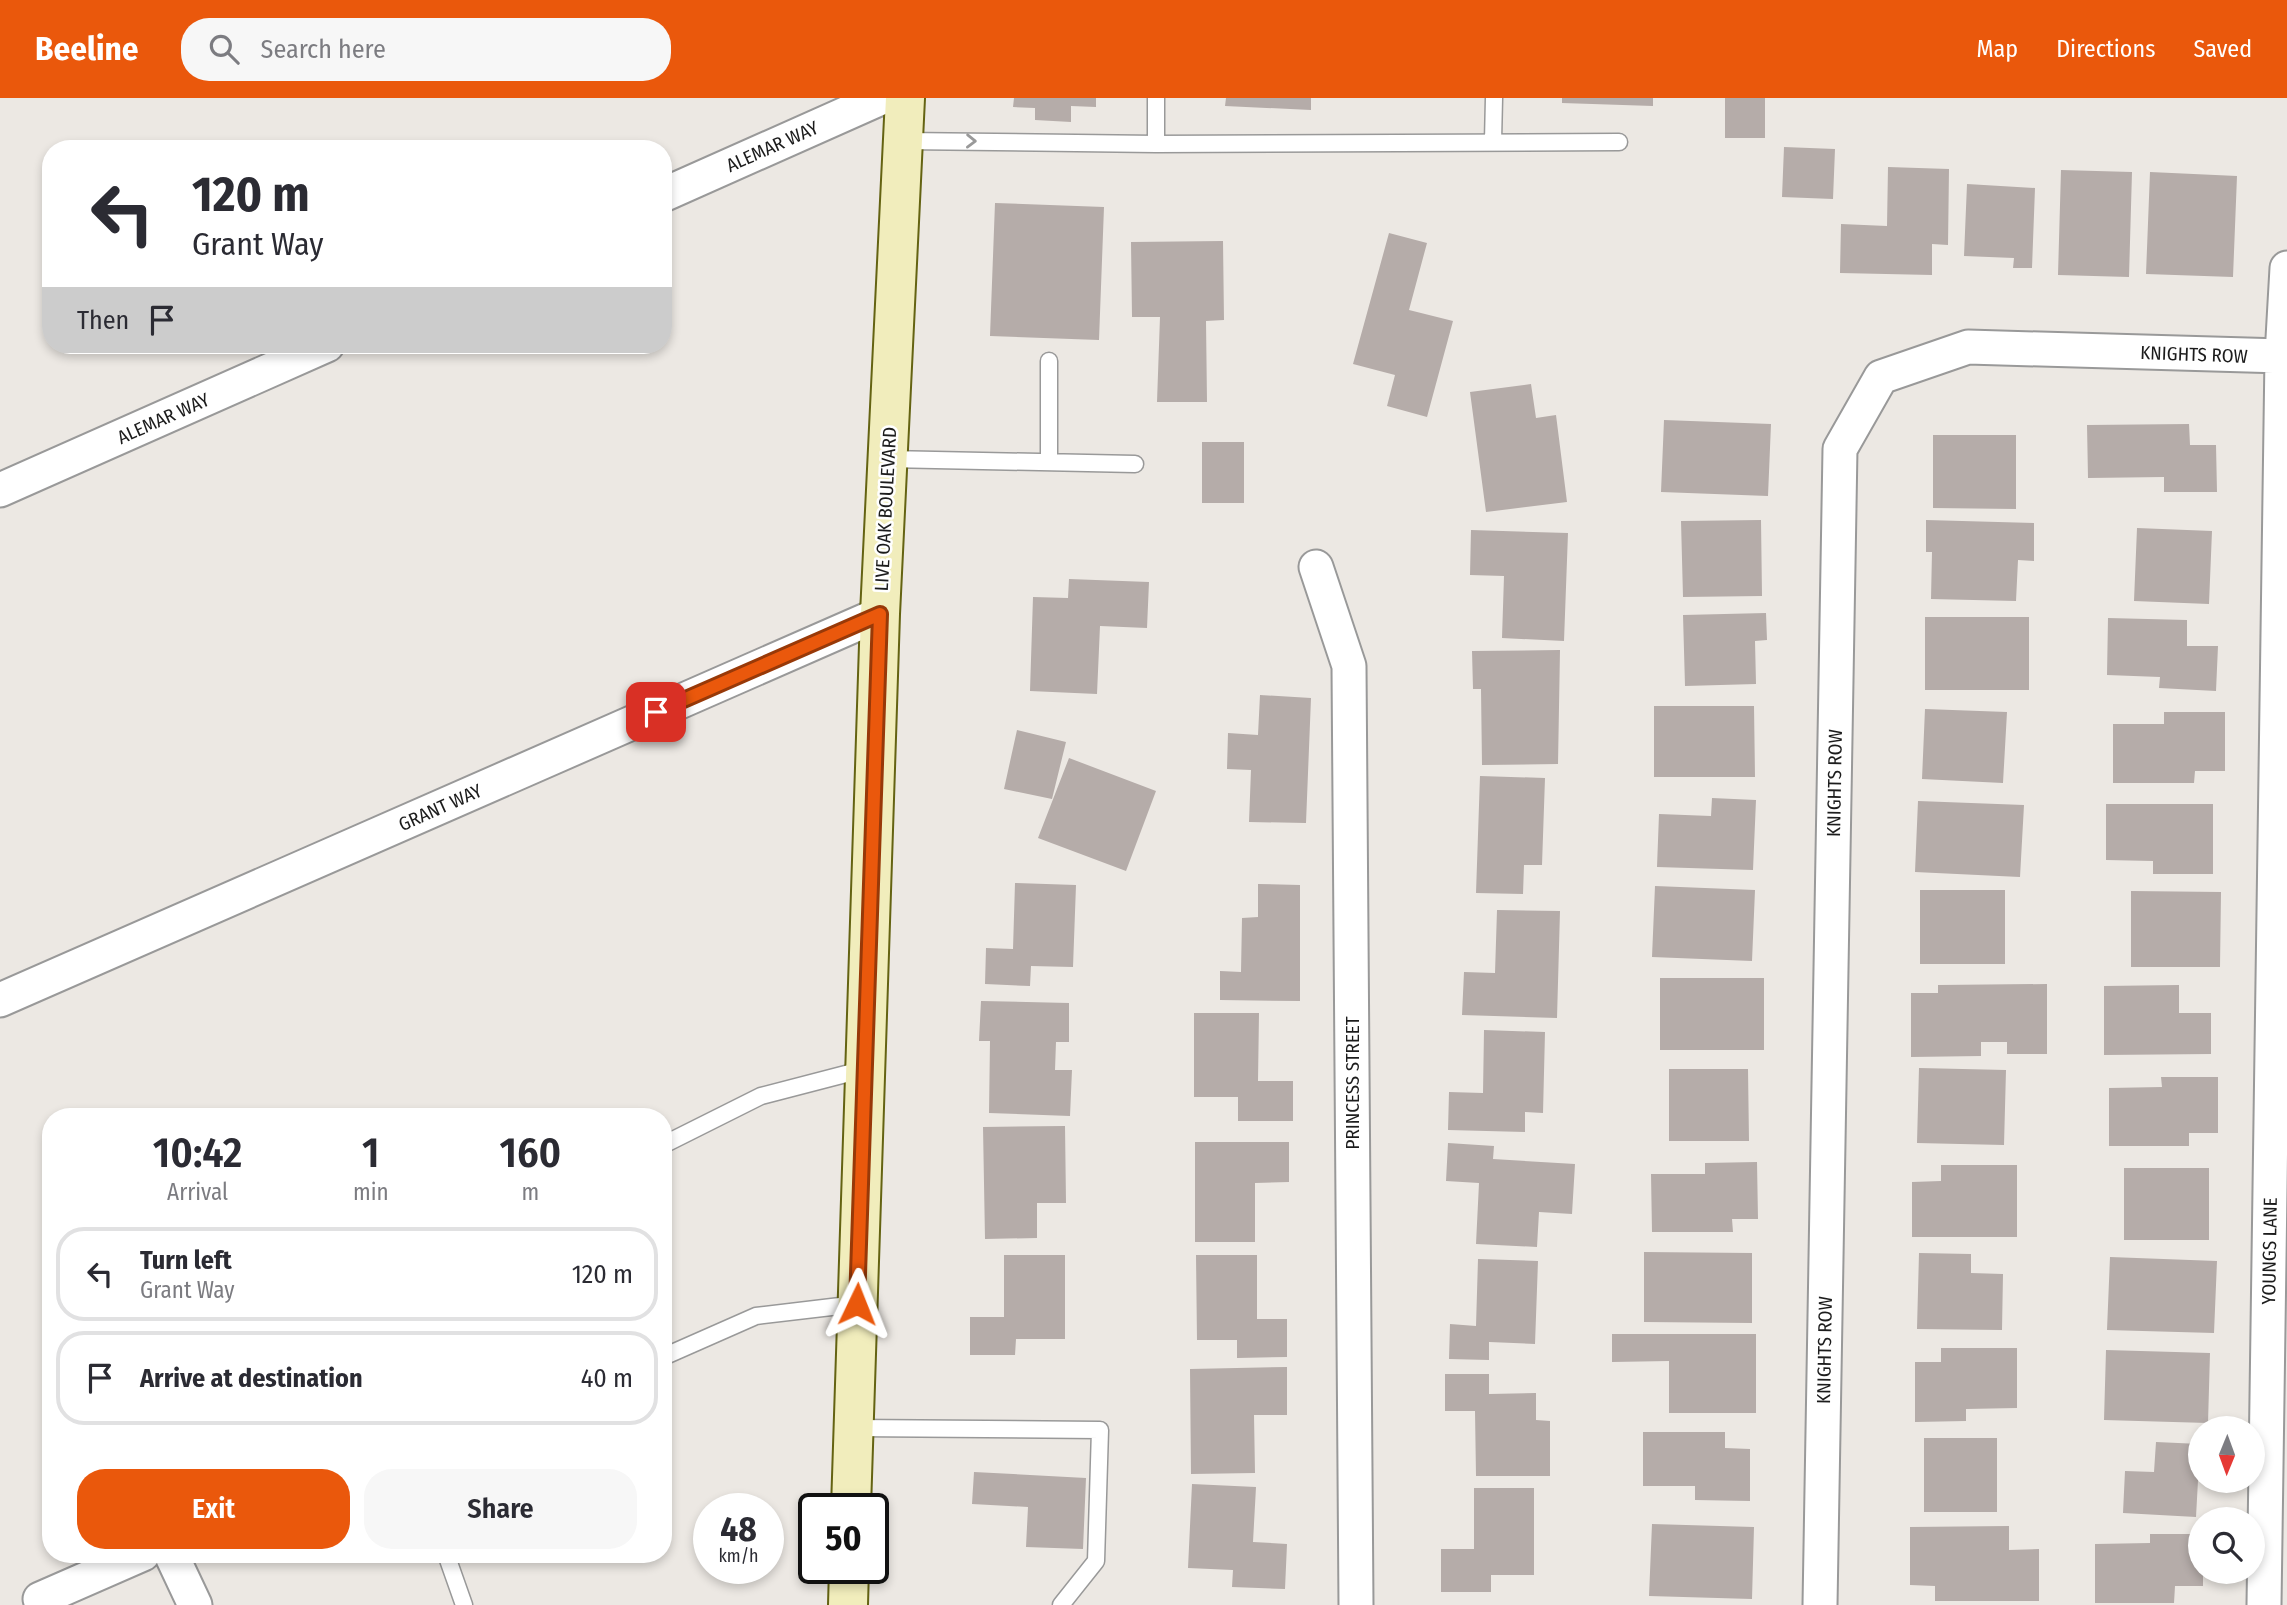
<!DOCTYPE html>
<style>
body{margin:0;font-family:"Fira Sans Condensed",sans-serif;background:#f7f7f7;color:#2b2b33;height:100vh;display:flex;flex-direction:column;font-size:26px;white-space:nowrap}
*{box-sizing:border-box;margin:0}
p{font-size:23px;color:#7c7c81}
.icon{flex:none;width:38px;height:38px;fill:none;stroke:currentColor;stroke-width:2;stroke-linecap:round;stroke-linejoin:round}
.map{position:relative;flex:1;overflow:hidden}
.details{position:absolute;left:42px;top:1010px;width:630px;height:455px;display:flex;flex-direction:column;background:#fff;border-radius:28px;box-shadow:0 4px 10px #0003}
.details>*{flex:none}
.hud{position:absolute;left:42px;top:42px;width:630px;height:214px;border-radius:28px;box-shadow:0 4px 10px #0003;background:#fff;color:#2b2b33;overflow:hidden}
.needle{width:46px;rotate:181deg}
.fabs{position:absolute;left:2188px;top:1318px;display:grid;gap:14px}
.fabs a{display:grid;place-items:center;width:77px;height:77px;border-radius:50%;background:#fff;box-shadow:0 4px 10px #0003;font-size:35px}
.speed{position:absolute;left:693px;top:1395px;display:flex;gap:14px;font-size:35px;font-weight:700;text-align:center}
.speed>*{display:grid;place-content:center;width:91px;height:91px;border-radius:50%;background:#fff;box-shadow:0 4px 10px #0003;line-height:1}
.speed small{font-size:18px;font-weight:400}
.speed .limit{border:4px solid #111;border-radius:10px;background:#fff;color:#111}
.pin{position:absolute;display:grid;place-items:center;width:60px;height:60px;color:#fff;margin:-30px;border-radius:14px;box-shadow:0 4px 10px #0006}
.me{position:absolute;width:77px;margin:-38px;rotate:2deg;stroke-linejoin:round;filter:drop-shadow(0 0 5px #0008)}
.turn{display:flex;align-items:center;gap:24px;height:147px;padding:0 35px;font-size:32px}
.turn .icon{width:91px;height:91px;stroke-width:2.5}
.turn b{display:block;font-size:49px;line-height:60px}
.then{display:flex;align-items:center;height:66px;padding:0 35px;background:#0003;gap:14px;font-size:26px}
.eta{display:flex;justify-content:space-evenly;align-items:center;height:119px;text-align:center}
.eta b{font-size:42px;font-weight:600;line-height:49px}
.action{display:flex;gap:14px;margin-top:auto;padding:14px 35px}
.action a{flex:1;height:80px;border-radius:28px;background:#ea580c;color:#fff;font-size:28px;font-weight:600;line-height:80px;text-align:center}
.action a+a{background:#f7f7f7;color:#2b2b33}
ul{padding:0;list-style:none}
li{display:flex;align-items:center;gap:21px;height:94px;margin:0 14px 10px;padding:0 21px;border:4px solid #e1e1e2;border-radius:28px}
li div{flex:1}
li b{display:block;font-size:26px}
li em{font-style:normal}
header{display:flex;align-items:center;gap:42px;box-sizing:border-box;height:98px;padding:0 35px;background:#ea580c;color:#fff}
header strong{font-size:33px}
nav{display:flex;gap:38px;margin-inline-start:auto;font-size:24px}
.search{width:490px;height:63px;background:#f7f7f7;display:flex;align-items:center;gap:18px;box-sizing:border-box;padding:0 24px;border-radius:28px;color:#7c7c81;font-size:26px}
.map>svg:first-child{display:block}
.building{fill:#b5aca9}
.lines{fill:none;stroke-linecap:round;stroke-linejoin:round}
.lane-casing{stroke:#999;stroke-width:19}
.street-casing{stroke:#999;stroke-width:37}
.secondary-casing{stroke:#646312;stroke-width:42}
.lane{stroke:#fff;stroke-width:16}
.street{stroke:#fff;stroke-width:33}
.secondary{stroke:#f1edbc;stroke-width:38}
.oneway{stroke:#999}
.route-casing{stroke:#983908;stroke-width:18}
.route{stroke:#ea580c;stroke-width:12}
.labels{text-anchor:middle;stroke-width:5;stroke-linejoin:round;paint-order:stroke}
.street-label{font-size:19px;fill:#1c1c1c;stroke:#fff}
</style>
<header>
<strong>Beeline</strong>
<div class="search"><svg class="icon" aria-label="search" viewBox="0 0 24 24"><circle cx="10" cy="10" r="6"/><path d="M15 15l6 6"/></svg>Search here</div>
<nav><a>Map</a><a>Directions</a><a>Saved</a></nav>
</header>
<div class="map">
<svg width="2287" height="1507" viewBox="0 0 2287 1507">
<rect width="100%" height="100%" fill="#ece8e3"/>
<path class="building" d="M1014,0H1096V9L1071,8V24L1035,22V10L1013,9Z
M1226,0H1311V12L1225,8Z
M1562,0H1653V8L1562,5Z
M1725,0H1765V40H1725Z
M1784,49L1835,51L1833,101L1782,99Z
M1888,69L1949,71L1948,147L1932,146V177L1840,175L1841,126L1887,128Z
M2061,72L2132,74L2129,179L2058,177Z
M2150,74L2237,78L2233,179L2146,176Z
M1967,86L2035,90L2032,170H2013L2014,160L1964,158Z
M995,105L1104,109L1099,242L990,238Z
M1389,135L1427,145L1409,212L1453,223L1427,319L1387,308L1395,277L1353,266Z
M1223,143L1224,222L1206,223L1207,304H1157L1160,219H1132L1131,144Z
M1531,286L1536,320L1556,317L1567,404L1486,414L1470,294Z
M1664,322L1771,326L1768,398L1661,394Z
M2189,326L2190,347H2216L2217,394H2164V379L2088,380L2087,327Z
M1933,337H2016V411L1933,410Z
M1202,344H1244V405H1202Z
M1761,422L1762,498L1683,499L1681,423Z
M1926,422L2034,425V463L2018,462L2016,503L1931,501L1932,454H1926Z
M2137,430L2212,433L2209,506L2134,503Z
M1471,432L1568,435L1564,543L1502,540L1504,478L1470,477Z
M1069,481L1149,484L1147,530L1100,528L1097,596L1030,593L1033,499L1068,500Z
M1766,515L1767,542L1755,543L1756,586L1685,588L1683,517Z
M1925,519H2029V592H1925Z
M2108,520L2187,522V548H2218L2216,593L2159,590L2160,579L2107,577Z
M1560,552L1558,666L1482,667L1481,591H1473L1472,553Z
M1260,597L1311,600L1306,725L1249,724L1251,672L1227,671L1228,635L1258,637Z
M1654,608H1754L1755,679H1654Z
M1925,611L2007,614L2003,685L1922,681Z
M2164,614H2225V673H2195L2194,685H2113V626H2164Z
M1017,632L1066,644L1052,701L1004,691Z
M1069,660L1156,693L1126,773L1038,740Z
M1480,678L1545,680L1542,767H1524L1523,796L1476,795Z
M1712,700L1756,702L1753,772L1657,769L1659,716L1711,718Z
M1918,703L2024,707L2020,779L1915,774Z
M2106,706H2213V776H2153V763L2106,762Z
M1015,785L1076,787L1073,869L1031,868L1030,888L985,886L986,850L1013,851Z
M1258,786L1300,787V903L1220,902V873L1241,874L1242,820L1258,819Z
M1655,788L1755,792L1752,863L1652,859Z
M1920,792H2005V866H1920Z
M2131,793L2221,794L2220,869H2131Z
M1497,812L1560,813L1557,920L1462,917L1464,874L1495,875Z
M1660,880H1764V952H1660Z
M2047,886V956H2007V944H1981V958L1911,959V895H1938V887Z
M2179,887V915H2211V956L2104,957V888Z
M981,903L1069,905V944H1056L1055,972H1072L1070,1018L989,1015L990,943H979Z
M1194,915H1259L1258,983H1293V1023H1238V999H1194Z
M1484,932L1545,934L1543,1015L1525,1014V1034L1448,1032L1449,994L1483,995Z
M1919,970L2006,972L2004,1047L1917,1045Z
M1669,971H1748L1749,1043H1669Z
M2161,979H2218V1035H2189V1048H2109V990L2162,989Z
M1065,1028L1066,1105H1037V1140L985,1141L983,1029Z
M1195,1044H1289V1084L1255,1085V1144H1195Z
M1448,1045L1494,1048L1493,1061L1575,1066L1572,1116L1539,1114L1537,1149L1476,1146L1479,1085L1446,1083Z
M1757,1064L1758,1121H1732L1733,1134H1652L1651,1076H1705V1065Z
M1941,1067H2017V1139H1912V1084L1941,1083Z
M2124,1070H2209V1142H2124Z
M1644,1154L1752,1155V1225L1644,1224Z
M1919,1155L1971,1156V1175L2003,1176L2002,1232L1917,1231Z
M1004,1157H1065V1241H1016L1015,1257H970V1219H1004Z
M1196,1157H1257V1221H1287V1259L1237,1260V1242H1197Z
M2110,1159L2217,1163L2214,1235L2107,1232Z
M1478,1161L1538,1163L1535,1246L1489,1244V1262L1449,1261L1450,1226L1476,1228Z
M1612,1236H1756V1315H1669V1263L1612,1264Z
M1941,1250H2017V1310L1966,1311V1323L1915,1324V1264H1941Z
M2106,1252L2210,1255L2208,1325L2104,1322Z
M1287,1269V1317H1254L1255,1375L1191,1376L1190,1271Z
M1445,1276H1489V1296L1536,1295V1322L1550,1323V1378H1476L1475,1313H1445Z
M1643,1334H1725V1350L1750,1351V1403L1695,1402V1388H1643Z
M1924,1340H1997V1414H1924Z
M2156,1344L2200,1346L2196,1419L2123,1415L2125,1373L2154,1374Z
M974,1374L1086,1380L1083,1451L1026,1449L1028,1409L972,1406Z
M1192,1386L1256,1389L1253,1444L1287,1446L1285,1491L1232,1489L1233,1472L1188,1470Z
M1474,1390H1534V1477H1491V1494H1441V1451H1474Z
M1652,1426L1754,1429L1752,1501L1649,1498Z
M2009,1428V1452L2039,1451V1503H1935V1488L1910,1487V1429Z
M2150,1436H2200V1474H2203V1488H2175L2174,1505H2095V1446L2150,1445Z"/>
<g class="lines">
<defs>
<path id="lane" d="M1156,0V46
M903,43L1156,46L1619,44
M1493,43L1494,0
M888,361L1135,366
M1049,364V263
M663,1047L761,998L865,971
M663,1259L756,1218L857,1206
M854,1330L1100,1332L1096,1463L1061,1507
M446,1456L464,1507"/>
<path id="street" d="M663,97L881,0
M0,392L327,247
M1316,469L1349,568L1356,1507
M0,902L880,516
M171,1456L195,1507
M40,1501L143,1456
M1820,1507L1840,351L1881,279L1968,249L2282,258
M2264,1507L2282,258L2287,170"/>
<path id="secondary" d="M851,1410L880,516L905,0
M848,1507L849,1470"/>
</defs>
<use href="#lane" class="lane-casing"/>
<use href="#street" class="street-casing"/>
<use href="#secondary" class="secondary-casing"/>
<use href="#lane" class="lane"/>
<use href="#street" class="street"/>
<use href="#secondary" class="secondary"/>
</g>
<defs><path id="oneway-chevron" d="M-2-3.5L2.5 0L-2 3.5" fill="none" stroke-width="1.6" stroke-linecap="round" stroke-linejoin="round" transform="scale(1.75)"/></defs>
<use class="oneway" href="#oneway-chevron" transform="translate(971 43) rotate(1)"/>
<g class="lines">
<defs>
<path id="route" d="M656,614L880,516L857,1206"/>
</defs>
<use href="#route" class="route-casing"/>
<use href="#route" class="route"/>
</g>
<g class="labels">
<g class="street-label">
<text transform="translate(772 48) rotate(-24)" y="7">ALEMAR WAY</text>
<text transform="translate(2194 256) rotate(2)" y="7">KNIGHTS ROW</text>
<text transform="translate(163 320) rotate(-24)" y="7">ALEMAR WAY</text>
<text transform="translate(885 411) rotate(-87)" y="7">LIVE OAK BOULEVARD</text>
<text transform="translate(1834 685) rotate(-89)" y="7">KNIGHTS ROW</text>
<text transform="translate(440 709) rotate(-24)" y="7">GRANT WAY</text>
<text transform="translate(1352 985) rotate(-90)" y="7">PRINCESS STREET</text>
<text transform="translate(2269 1153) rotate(-89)" y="7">YOUNGS LANE</text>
<text transform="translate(1824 1252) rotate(-89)" y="7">KNIGHTS ROW</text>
</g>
</g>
</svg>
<div class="fabs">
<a><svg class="needle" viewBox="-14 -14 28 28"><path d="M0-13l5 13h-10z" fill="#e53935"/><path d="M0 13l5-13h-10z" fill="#7c7c81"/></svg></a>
<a><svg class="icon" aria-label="search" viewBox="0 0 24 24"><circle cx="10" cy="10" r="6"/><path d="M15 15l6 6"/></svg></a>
</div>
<div class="speed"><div>48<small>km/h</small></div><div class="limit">50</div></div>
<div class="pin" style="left:656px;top:614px;background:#d93025"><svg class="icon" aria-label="arrive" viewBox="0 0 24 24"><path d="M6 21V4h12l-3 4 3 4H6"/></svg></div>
<svg class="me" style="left:857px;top:1206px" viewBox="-20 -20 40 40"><path d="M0-17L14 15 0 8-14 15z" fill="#ea580c" stroke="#fff" stroke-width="4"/></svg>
<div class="hud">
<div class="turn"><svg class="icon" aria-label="left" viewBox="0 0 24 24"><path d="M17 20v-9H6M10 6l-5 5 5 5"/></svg><div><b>120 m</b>Grant Way</div></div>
<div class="then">Then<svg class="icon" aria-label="arrive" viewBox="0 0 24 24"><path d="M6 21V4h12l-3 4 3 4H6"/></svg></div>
</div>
<section class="details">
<div class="eta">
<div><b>10:42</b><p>Arrival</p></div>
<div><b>1</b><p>min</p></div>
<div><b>160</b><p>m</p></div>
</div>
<ul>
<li><svg class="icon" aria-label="left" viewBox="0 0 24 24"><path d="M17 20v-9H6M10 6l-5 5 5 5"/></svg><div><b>Turn left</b><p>Grant Way</p></div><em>120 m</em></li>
<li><svg class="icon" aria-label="arrive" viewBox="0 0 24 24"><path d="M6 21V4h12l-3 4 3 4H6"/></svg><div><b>Arrive at destination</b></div><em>40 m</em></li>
</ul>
<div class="action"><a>Exit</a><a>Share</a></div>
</section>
</div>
